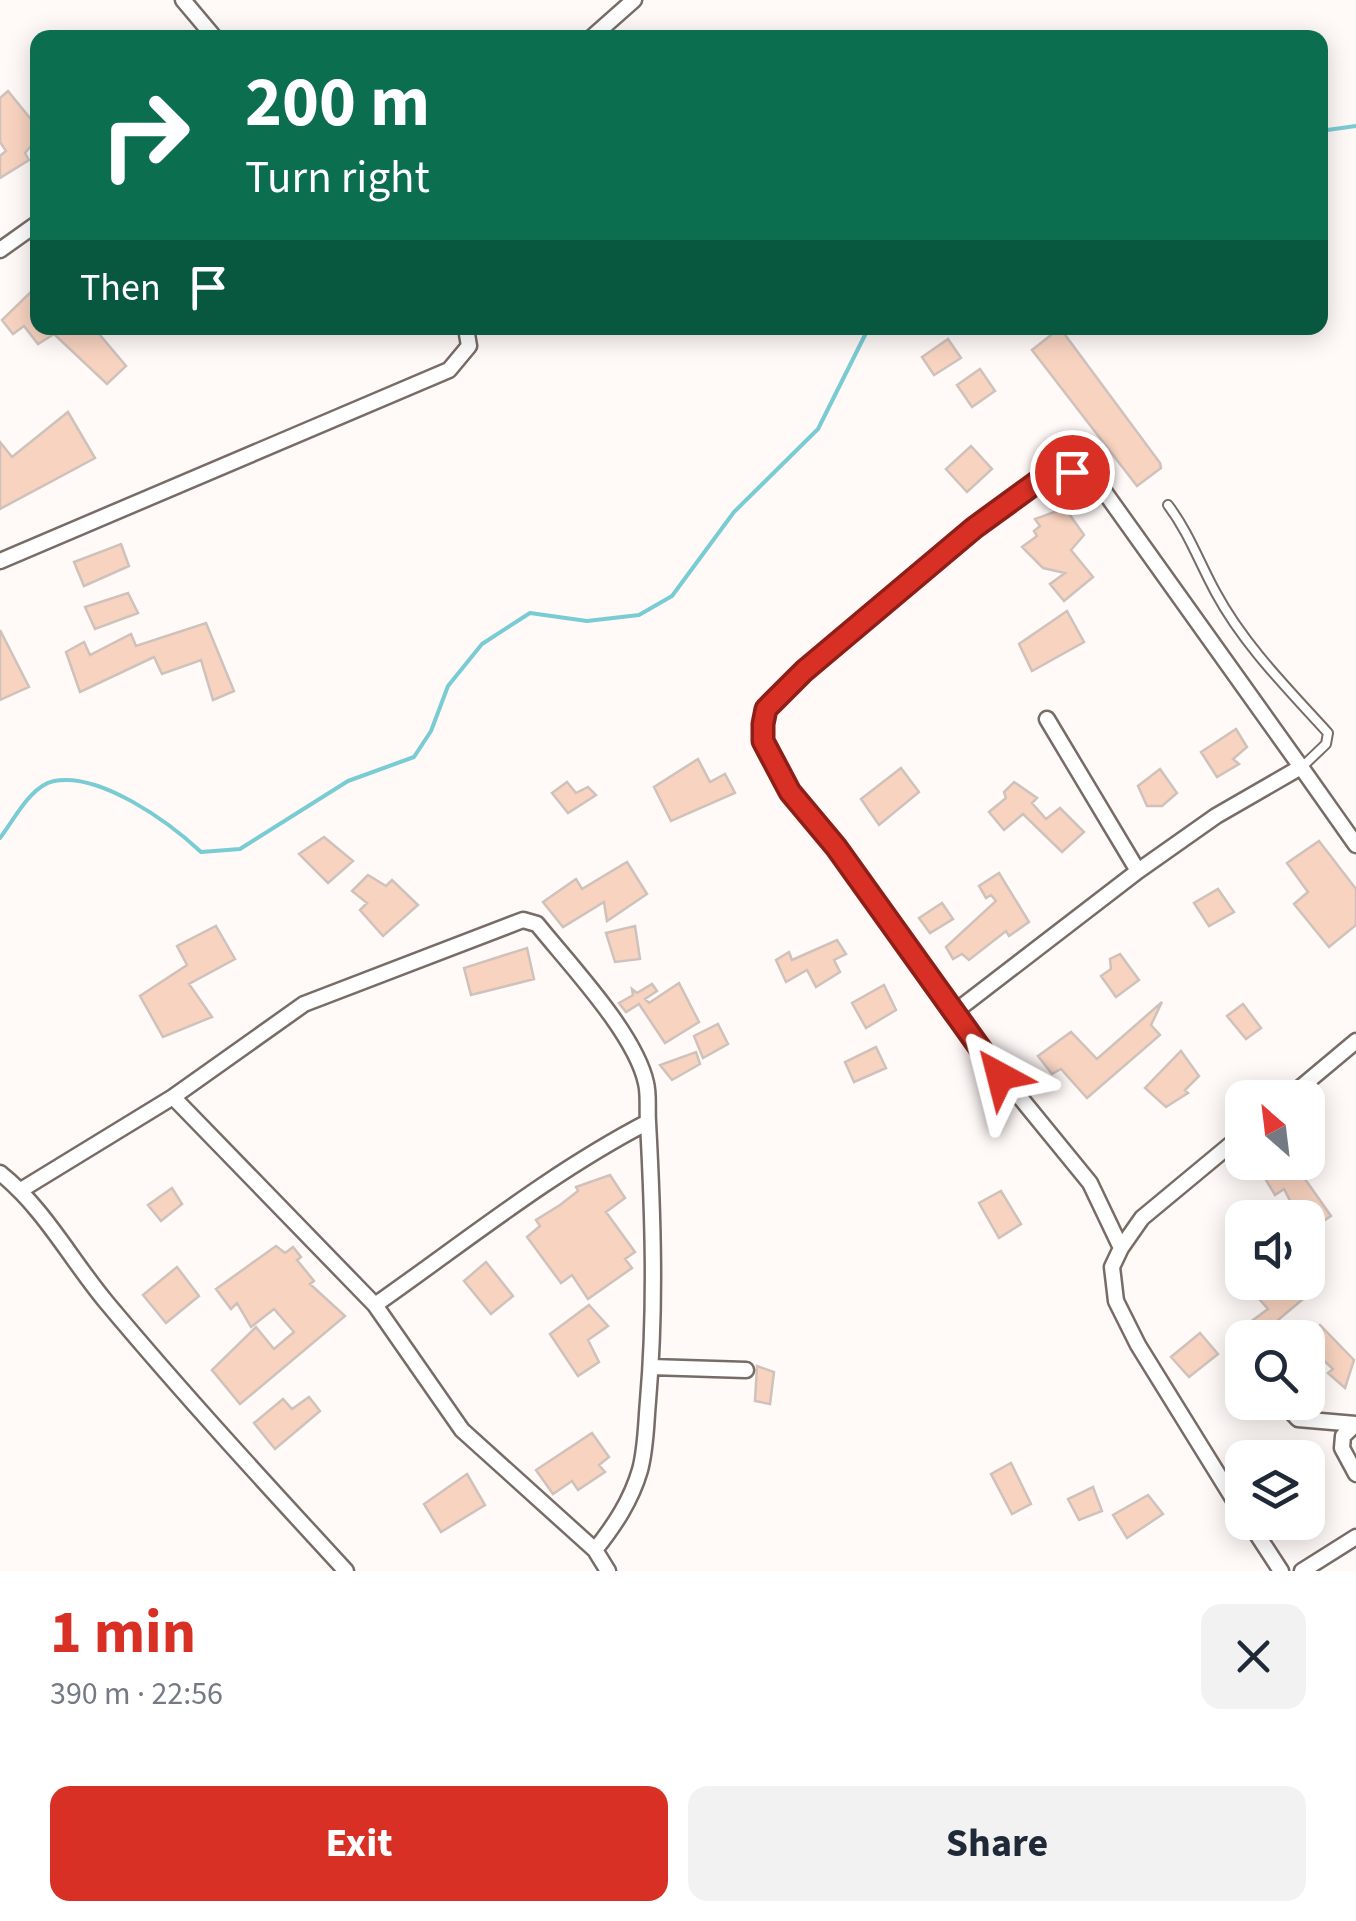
<!DOCTYPE html>
<meta charset="utf-8">
<style>
body{margin:0;font-family:"Source Sans 3",sans-serif;background:#f2f2f3;color:#1f2937;height:100vh;display:flex;flex-direction:column;font-size:38px;white-space:nowrap}
*{box-sizing:border-box;margin:0}
p{font-size:32px;color:#747a83}
.icon{flex:none;width:55px;height:55px;fill:none;stroke:currentColor;stroke-width:2;stroke-linecap:round;stroke-linejoin:round}
.map{position:relative;height:1571px;overflow:hidden}
.side{display:flex;flex-direction:column;background:#fff;flex:1}
.side>*{flex:none}
.top-card{position:absolute;left:30px;top:30px;width:1298px;height:305px;border-radius:20px;box-shadow:0 5px 25px #0003;background:#0b6e4f;color:#fff;overflow:hidden}
.needle{width:65px;rotate:332deg}
.fabs{position:absolute;left:1225px;top:1080px;display:grid;gap:20px}
.fabs a{display:grid;place-items:center;width:100px;height:100px;border-radius:20px;background:#fff;box-shadow:0 5px 25px #0003;font-size:50px}
.pin{position:absolute;display:grid;place-items:center;width:85px;height:85px;color:#fff;margin:-42px;border:5px solid #fff;border-radius:50%;box-shadow:0 2px 10px #0007}
.me{position:absolute;width:110px;margin:-55px;rotate:322deg;stroke-linejoin:round;filter:drop-shadow(0 0 8px #0008)}
.turn{display:flex;align-items:center;gap:35px;height:210px;padding:0 50px;font-size:45px}
.turn .icon{width:130px;height:130px;stroke-width:2.5}
.turn b{display:block;font-size:70px;line-height:85px}
.then{display:flex;align-items:center;height:95px;padding:0 50px;background:#0003;gap:20px;font-size:38px}
.round{display:grid;place-items:center;flex:none;width:105px;height:105px;border-radius:20px;background:#f2f2f3}
.headline{display:flex;align-items:center;justify-content:space-between;height:170px;padding:0 50px}
h1{font-size:60px;font-weight:700;line-height:75px;color:#d93025}
.primary-button{display:flex;gap:20px;margin-top:auto;padding:20px 50px}
.primary-button a{flex:1;height:115px;border-radius:20px;background:#d93025;color:#fff;font-size:40px;font-weight:700;line-height:115px;text-align:center}
.primary-button a+a{background:#f2f2f3;color:#1f2937}
.map>svg:first-child{display:block}
.lines{fill:none;stroke-linecap:round;stroke-linejoin:round}
.stream{stroke:#79ccd3;stroke-width:4}
.building{fill:#f8d3c0;stroke:#cfc2bb;stroke-width:2.5}
.lane-casing{stroke:#776c66;stroke-width:12}
.street-casing{stroke:#776c66;stroke-width:19}
.lane{stroke:#fff;stroke-width:8}
.street{stroke:#fff;stroke-width:14}
.route-casing{stroke:#8d1f18;stroke-width:25}
.route{stroke:#d93025;stroke-width:18}
</style>
<div class="map">
<svg width="1356" height="1571" viewBox="0 0 1356 1571">
<rect width="100%" height="100%" fill="#fff9f7"/>
<g class="lines">
<path class="stream" d="M1320,131L1356,126
M920,328H940
M0,838C14,820 30,786 54,781C100,772 169,822 201,852L240,849L348,781L414,757L431,731L448,686L482,644L530,613L587,621L639,615L672,596L734,512L818,429L866,333L881,328"/>
</g>
<path class="building" d="M8,91L38,128V138L25,153L29,160L0,178V156L6,151L0,142V98Z
M38,285V328H94L126,366L107,384L54,334L38,344L24,326L13,334L2,320Z
M1060,328L1160,463L1161,468L1137,486L1032,350Z
M948,339L961,358L934,375L922,357Z
M980,369L995,391L972,407L957,385Z
M68,412L95,458L0,509V442L12,457Z
M971,446L992,469L967,492L946,469Z
M1065,508L1084,535L1071,550L1093,577L1064,601L1050,584L1065,573L1043,568L1022,547L1037,536L1034,531L1040,526L1035,519Z
M121,544L129,566L84,586L74,562Z
M128,593L138,613L95,629L85,607Z
M1067,611L1084,642L1032,671L1019,644Z
M206,623L234,691L213,700L201,660L162,674L154,657L80,692L66,652L84,642L90,655L131,634L136,646Z
M0,630L29,687L0,700Z
M1236,729L1247,747L1233,759L1239,764L1217,777L1201,752Z
M698,759L710,782L725,774L735,793L671,821L654,787Z
M901,768L919,792L879,825L861,799Z
M1160,769L1177,793L1162,806H1147L1138,786Z
M567,782L576,793L588,787L596,795L568,813L552,793Z
M1014,782L1037,798L1032,803L1046,819L1060,808L1084,832L1062,852L1023,814L1004,830L989,812L1006,798L1004,792Z
M324,837L353,861L328,883L299,854Z
M1319,841L1356,889V925L1329,947L1294,904L1308,892L1287,863Z
M627,862L647,894L607,921L604,902L563,927L543,902L576,879L582,889Z
M999,873L1029,922L1009,936L1006,931L969,960L962,954L953,959L946,947L996,901L991,895L986,898L979,886Z
M368,875L386,886L392,880L418,905L383,936L360,910L367,903L352,891Z
M1218,889L1234,912L1209,926L1194,903Z
M942,903L953,919L930,933L919,918Z
M216,926L235,959L189,984L212,1017L163,1037L140,996L187,965L177,946Z
M635,926L640,959L615,962L606,933Z
M837,940L846,954L834,960L840,972L816,987L807,970L786,982L776,960L789,952L792,960Z
M527,948L534,979L471,995L464,968Z
M1120,954L1139,980L1116,997L1101,976L1111,969L1110,959Z
M679,983L699,1022L665,1043L639,1004L626,1012L619,1003L633,995L632,989L637,993L652,984L657,991L645,999L649,1003Z
M884,985L896,1010L866,1028L852,1003Z
M1162,1002L1151,1025L1160,1035L1087,1098L1061,1069L1052,1074L1038,1056L1071,1032L1097,1059Z
M1243,1004L1261,1028L1246,1039L1227,1016Z
M718,1024L728,1044L703,1058L694,1036Z
M876,1047L886,1068L854,1082L845,1062Z
M1181,1051L1199,1076L1185,1090L1188,1093L1166,1107L1145,1088Z
M696,1052L700,1064L672,1080L660,1065Z
M1271,1162H1293L1331,1216L1319,1224L1308,1225V1218H1299L1284,1189L1275,1195L1260,1170Z
M610,1175L625,1198L606,1212L635,1252L625,1259L632,1268L588,1299L572,1275L561,1283L527,1237L540,1226L536,1220L560,1205L578,1191L576,1187Z
M172,1188L182,1204L161,1221L148,1205Z
M1001,1191L1021,1224L999,1238L979,1203Z
M276,1246L285,1253L293,1247L301,1257L297,1260L314,1281L310,1284L345,1316L240,1404L212,1370L256,1327L274,1349L294,1332L274,1309L251,1327L237,1303L231,1309L216,1289Z
M486,1262L513,1296L491,1314L464,1281Z
M177,1267L199,1296L166,1323L143,1295Z
M1244,1282H1290L1303,1299L1278,1320L1273,1338H1255L1245,1326L1268,1309Z
M589,1305L608,1326L588,1340L599,1362L578,1376L550,1334Z
M1320,1325L1354,1360L1345,1388L1328,1373L1333,1369L1308,1346V1339Z
M1200,1333L1218,1354L1189,1377L1171,1357Z
M757,1366L774,1372L770,1404L755,1401Z
M309,1397L320,1411L275,1449L254,1423L283,1399L292,1409Z
M592,1433L609,1457L599,1465L605,1472L578,1490L572,1481L553,1494L536,1470Z
M1011,1463L1031,1504L1012,1514L991,1474Z
M467,1474L485,1505L441,1532L424,1504Z
M1093,1487L1102,1511L1079,1520L1068,1499Z
M1148,1495L1163,1514L1127,1538L1113,1515Z"/>
<g class="lines">
<defs>
<path id="lane" d="M1168,505C1189,533 1199,562 1216,593C1244,645 1288,689 1328,733L1326,744L1302,767"/>
<path id="street" d="M183,0L215,38
M591,38L634,0
M0,250L38,223
M0,561L449,370L469,346L466,328
M1301,767L1356,845
M1138,871L1216,816L1301,767L1101,487L1088,475L1055,472L974,529L777,697L767,709L763,741L790,792L836,847L952,1014L1090,1183L1121,1248L1142,1218L1242,1135
M952,1014L1138,871L1047,719
M173,1097L304,1004L523,920L537,924C569,964 635,1033 646,1083C649,1095 647,1110 648,1122C550,1173 465,1242 375,1305
M1288,1098L1356,1041
M0,1173C44,1208 71,1260 107,1303C184,1395 265,1483 346,1571
M21,1190L173,1097L375,1305L462,1430L595,1550L608,1571
M1121,1248L1112,1267L1116,1301L1138,1345L1242,1513
M1237,1346L1242,1352
M651,1367L746,1370
M1282,1402L1298,1419L1356,1424
M1356,1424L1343,1436L1342,1448L1356,1474
M1249,1522L1281,1571
M595,1550C614,1526 631,1501 640,1470C646,1448 646,1423 648,1401C656,1308 653,1215 648,1122
M1302,1571L1356,1537"/>
</defs>
<use href="#lane" class="lane-casing"/>
<use href="#street" class="street-casing"/>
<use href="#lane" class="lane"/>
<use href="#street" class="street"/>
</g>
<g class="lines">
<defs>
<path id="route" d="M1000,1076L836,847L790,792L763,741V724L766,709L804,671L974,528L1044,477L1072,472"/>
</defs>
<use href="#route" class="route-casing"/>
<use href="#route" class="route"/>
</g>
</svg>
<div class="fabs">
<a><svg class="needle" viewBox="-14 -14 28 28"><path d="M0-13l5 13h-10z" fill="#e53935"/><path d="M0 13l5-13h-10z" fill="#747a83"/></svg></a>
<a><svg class="icon" aria-label="sound" viewBox="0 0 24 24"><path d="M4 9h4l5-4v14l-5-4H4zM17 9q2 3 0 6"/></svg></a>
<a><svg class="icon" aria-label="search" viewBox="0 0 24 24"><circle cx="10" cy="10" r="6"/><path d="M15 15l6 6"/></svg></a>
<a><svg class="icon" aria-label="layers" viewBox="0 0 24 24"><path d="M12 4l9 5-9 5-9-5zM3 14l9 5 9-5"/></svg></a>
</div>
<div class="pin" style="left:1072px;top:472px;background:#d93025"><svg class="icon" aria-label="arrive" viewBox="0 0 24 24"><path d="M6 21V4h12l-3 4 3 4H6"/></svg></div>
<svg class="me" style="left:1000px;top:1076px" viewBox="-20 -20 40 40"><path d="M0-17L14 15 0 8-14 15z" fill="#d93025" stroke="#fff" stroke-width="4"/></svg>
<div class="top-card">
<div class="turn"><svg class="icon" aria-label="right" viewBox="0 0 24 24"><path d="M7 20v-9h11M14 6l5 5-5 5"/></svg><div><b>200 m</b>Turn right</div></div>
<div class="then">Then<svg class="icon" aria-label="arrive" viewBox="0 0 24 24"><path d="M6 21V4h12l-3 4 3 4H6"/></svg></div>
</div>
</div>
<section class="side">
<div class="headline"><div><h1>1 min</h1><p>390 m · 22:56</p></div><a class="round"><svg class="icon" aria-label="close" viewBox="0 0 24 24"><path d="M6 6l12 12M18 6L6 18"/></svg></a></div>
<div class="primary-button"><a>Exit</a><a>Share</a></div>
</section>
